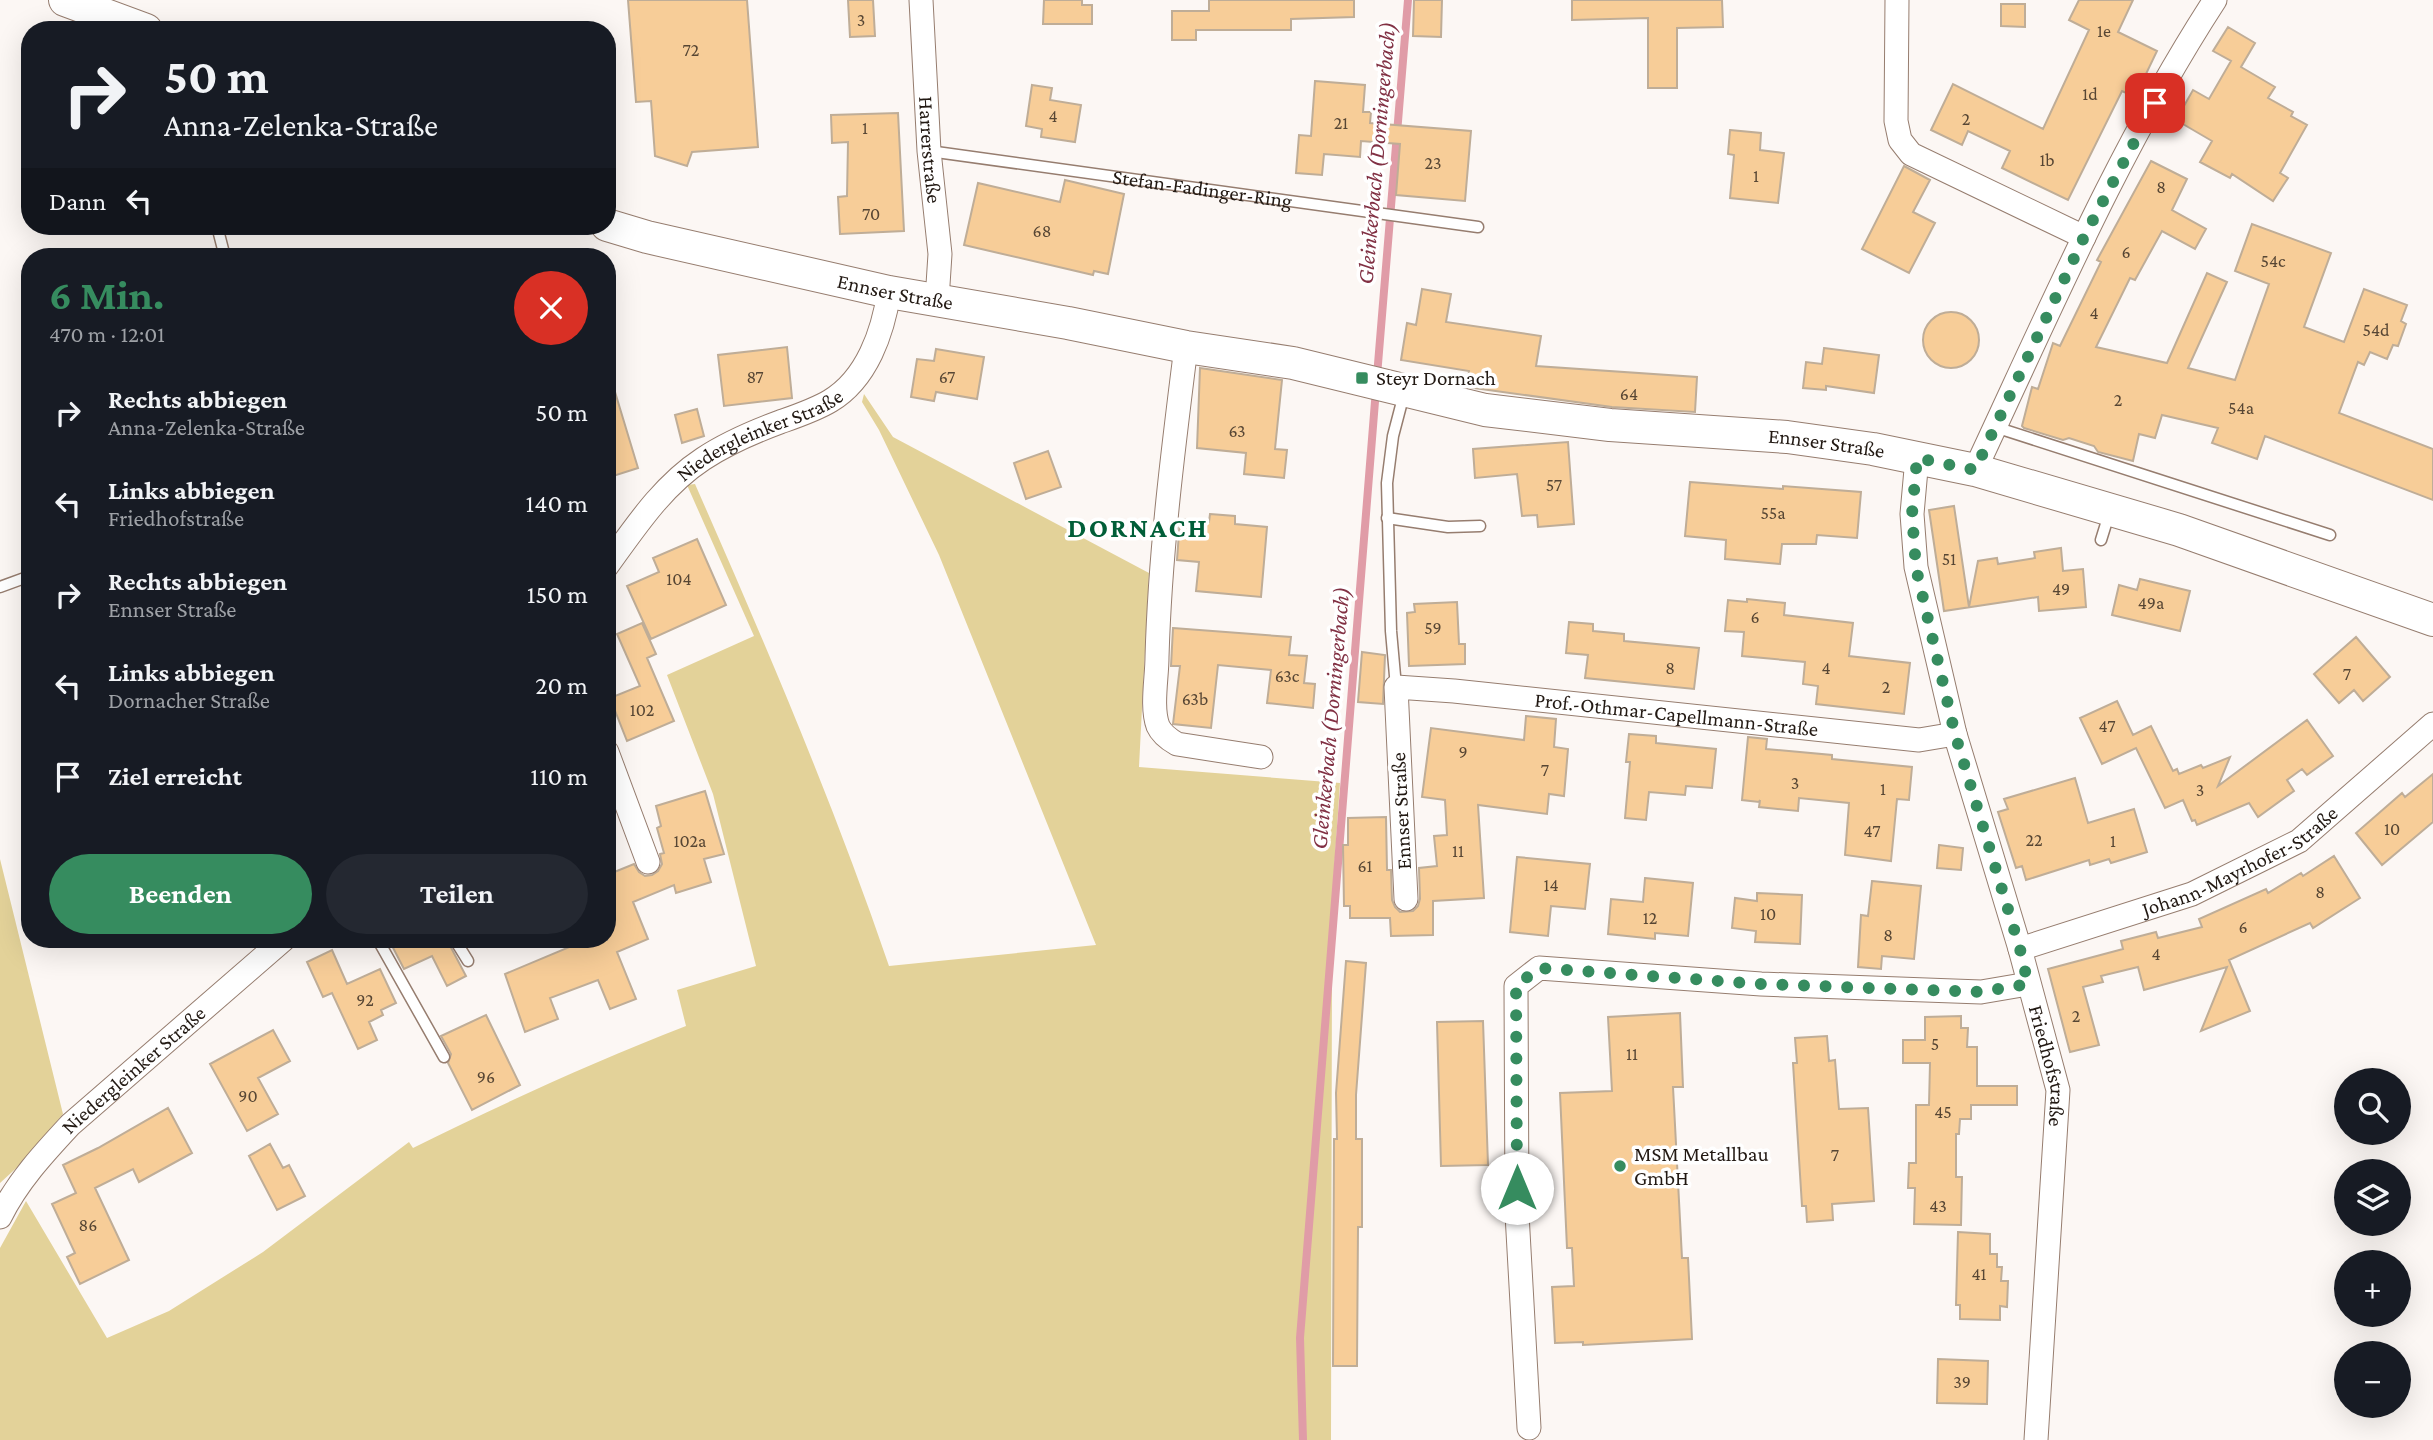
<!DOCTYPE html>
<html lang="de">
<meta charset="utf-8">
<style>
body{margin:0;font-family:"Crimson Pro",serif;background:#242831;color:#f1f3f6;height:100vh;display:flex;flex-direction:column;font-size:26px;white-space:nowrap}
*{box-sizing:border-box;margin:0}
p{font-size:23px;color:#9ea1a6}
.icon{flex:none;width:38px;height:38px;fill:none;stroke:currentColor;stroke-width:2;stroke-linecap:round;stroke-linejoin:round}
.map{position:relative;flex:1;overflow:hidden}
.drawer{position:absolute;left:21px;top:248px;width:595px;height:700px;display:flex;flex-direction:column;background:#171b24;border-radius:28px;box-shadow:0 7px 28px #0002}
.drawer>*{flex:none}
.hud{position:absolute;left:21px;top:21px;width:595px;height:214px;border-radius:28px;box-shadow:0 7px 28px #0002;background:#171b24;color:#f1f3f6;overflow:hidden}
.tools{position:absolute;left:2334px;top:1068px;display:grid;gap:14px}
.tools a{display:grid;place-items:center;width:77px;height:77px;border-radius:50%;background:#171b24;box-shadow:0 7px 28px #0002;font-size:35px}
.pin{position:absolute;display:grid;place-items:center;width:60px;height:60px;color:#fff;margin:-30px;border-radius:14px;box-shadow:0 4px 10px #0006}
.me{position:absolute;width:77px;margin:-38px;rotate:0deg;stroke-linejoin:round;filter:drop-shadow(0 0 5px #0008)}
.turn{display:flex;align-items:center;gap:24px;height:147px;padding:0 28px;font-size:32px}
.turn .icon{width:91px;height:91px;stroke-width:2.5}
.turn b{display:block;font-size:49px;line-height:60px}
.then{display:flex;align-items:center;height:66px;padding:0 28px;background:#0003;gap:14px;font-size:26px}
.round{display:grid;place-items:center;flex:none;width:74px;height:74px;border-radius:37px;background:#242831}
.summary{display:flex;align-items:center;justify-content:space-between;height:119px;padding:0 28px}
h1{font-size:42px;font-weight:700;line-height:52px;color:#368c5f}
.primary-button{display:flex;gap:14px;margin-top:auto;padding:14px 28px}
.primary-button a{flex:1;height:80px;border-radius:42px;background:#368c5f;color:#fff;font-size:28px;font-weight:700;line-height:80px;text-align:center}
.primary-button a+a{background:#242831;color:#f1f3f6}
ul{padding:0;list-style:none}
li{display:flex;align-items:center;gap:21px;height:91px;padding:0 28px}
li div{flex:1}
li b{display:block;font-size:26px}
li em{font-style:normal}
.map>svg:first-child{display:block}
.green{fill:#e3d299}
.lines{fill:none;stroke-linecap:round;stroke-linejoin:round}
.stream{stroke:#e09ca7;stroke-width:8}
.building{fill:#f7cd98;stroke:#bfad97;stroke-width:2}
.lane-casing{stroke:#967d6f;stroke-width:13}
.street-casing{stroke:#967d6f;stroke-width:25}
.secondary-casing{stroke:#967d6f;stroke-width:34}
.lane{stroke:#fff;stroke-width:10}
.street{stroke:#fff;stroke-width:23}
.secondary{stroke:#fff;stroke-width:32}
.route{stroke:#368c5f;stroke-width:12;stroke-dasharray:0 21.6}
.poi-dot{fill:#368c5f;stroke:#fff;stroke-width:2.5}
.labels{text-anchor:middle;stroke-width:7;stroke-linejoin:round;paint-order:stroke}
.number-label{font-size:18px;fill:#574634}
.street-label{font-size:21px;fill:#221913;stroke:#fff}
.poi-label{font-size:21px;fill:#221913;stroke:#fff;text-anchor:start}
.water-label{font-size:23px;font-style:italic;fill:#813043;stroke:#fff}
.district-label{font-size:28px;font-weight:bold;letter-spacing:2px;fill:#015e38;stroke:#fff}
</style>
<div class="map">
<svg width="2433" height="1440" viewBox="0 0 2433 1440">
<rect width="100%" height="100%" fill="#fcf7f4"/>
<path class="green" d="M864,394L893,437L1149,573L1139,767L1340,783L1329,946L1332,951L1331,1440H0V1248L26,1201L107,1338L169,1311L263,1252L409,1142L413,1148C504,1103 591,1063 686,1026L677,990L756,966L713,794L667,675L754,636L687,485L695,484C765,643 833,802 889,966L1096,945L939,555L879,430L862,402Z
M0,859L63,1114L23,1162L0,1183Z"/>
<g class="lines">
<path class="stream" d="M1377,376L1408,0
M1303,1440L1300,1338L1376,389"/>
</g>
<path class="building" d="M628,0H747L758,147L692,152L687,166L655,156L651,101L636,102Z
M848,0H873L875,36L850,37Z
M1044,0H1082V5H1092V24H1043Z
M1209,0H1354V17L1291,19V30H1196V40H1172V11H1209Z
M1414,0H1442L1441,37L1413,36Z
M1572,0H1722L1723,27L1677,28V88H1648V18L1572,20Z
M2079,0H2133L2118,32L2157,51L2135,97L2122,91L2068,200L2002,168L2010,151L1968,131L1962,145L1931,130L1953,84L2043,129L2089,30L2069,20Z
M2001,4H2025V27L2001,26Z
M2228,27L2255,43L2241,67L2275,87L2268,98L2293,112L2291,116L2307,125L2280,173L2288,178L2273,201L2232,174L2230,178L2200,162L2212,141L2176,120L2193,90L2209,99L2231,61L2213,51Z
M1315,81L1365,85L1363,112H1371L1370,123L1471,131L1465,201L1396,195L1400,144L1361,141L1360,157L1324,154L1322,175L1296,173L1299,135L1311,136Z
M1032,85L1052,88L1050,100L1081,105L1075,142L1041,137L1042,129L1026,126Z
M898,113L904,231L840,234L838,197L847,196L848,142L832,143L831,115Z
M1730,130L1761,133L1760,150L1784,153L1778,203L1730,198L1734,155L1728,154Z
M2151,161L2187,179L2172,210L2206,229L2195,249L2162,231L2135,280L2130,278L2096,347L2167,363L2207,273L2227,282L2188,368L2235,380L2269,284L2235,271L2252,224L2331,253L2304,327L2344,342L2364,289L2407,305L2401,321L2406,324L2398,346L2393,345L2387,359L2370,352L2364,365L2358,362L2339,413L2433,449V500L2265,436L2257,459L2212,443L2218,428L2162,415L2155,438L2139,434L2133,461L2098,452L2094,446L2069,438L2063,440L2024,428L2022,426L2032,387L2038,389L2053,343L2060,346L2101,262L2097,260Z
M1904,166L1930,180L1913,212L1935,223L1909,273L1862,249Z
M1065,180L1124,194L1108,274L1094,271L1093,275L964,245L978,183L1060,202Z
M1422,289L1451,294L1446,322L1541,336L1536,366L1697,377L1695,412L1612,407L1474,388L1467,387L1469,371L1401,360L1407,323L1416,325Z
M1923 340a28 28 0 1 1 56 0a28 28 0 1 1-56 0Z
M787,347L792,398L724,406L718,355Z
M1824,348L1879,355L1874,393L1826,386V390L1803,388L1806,362L1822,364Z
M936,349L984,357L977,399L936,392L934,401L911,397L917,359L934,361Z
M1200,368L1282,380L1275,449L1287,450L1284,478L1244,474L1246,453L1197,448Z
M612,382L638,468L607,478V383Z
M697,409L704,436L682,443L675,415Z
M1568,442L1574,524L1538,527L1537,515L1522,516L1517,474L1475,478L1473,449Z
M1048,451L1061,487L1026,499L1014,463Z
M1690,482L1783,489V486L1861,492L1857,538L1817,535L1816,544H1782L1780,564L1725,559L1726,540L1685,536Z
M1954,506L1969,607L1978,561L1997,558L1998,564L2035,558L2034,552L2061,548L2063,571L2083,569L2086,607L2039,611L2038,597L1944,611L1929,510Z
M1210,514L1235,516V524L1267,527L1261,597L1196,591L1199,562L1177,560L1180,519L1209,522Z
M697,539L726,605L651,639L627,586L659,572L653,558Z
M2140,579L2190,591L2180,631L2112,615L2119,585L2137,590Z
M1747,599L1785,603L1784,615L1853,623L1849,656L1910,663L1904,714L1816,704L1818,686L1803,684L1805,662L1742,656L1744,632L1725,631L1728,600L1747,602Z
M1457,602L1459,644H1465V664L1409,666L1407,613L1415,612L1414,604Z
M1569,622L1593,624V631L1624,634V641L1699,648L1694,689L1585,678L1588,655L1566,653Z
M642,623L656,654L647,658L674,721L627,741L610,698L640,686L617,634Z
M1173,628L1291,637L1289,655L1307,656L1304,683L1315,684L1313,708L1267,703L1271,670L1218,665L1211,728L1173,724L1180,666H1171Z
M2356,637L2390,677L2363,701L2354,690L2339,703L2314,674Z
M1362,652L1385,655L1383,704L1358,702Z
M2117,701L2133,735L2151,726L2173,771L2177,769L2179,774L2201,765L2203,768L2230,757L2218,786L2307,720L2333,756L2307,775L2302,769L2287,780L2294,791L2258,817L2249,803L2197,825L2195,820L2192,821L2183,800L2165,808L2136,748L2102,764L2080,718Z
M1526,716L1556,719L1554,747L1568,749L1564,796L1549,794L1547,814L1478,805L1484,898L1433,901V935L1391,936L1390,918H1350V906H1344L1343,845H1348V818L1386,817L1387,870H1391L1392,900L1395,907L1400,912L1413,911L1418,906L1420,899L1419,868L1437,866L1434,836L1447,835L1445,800L1422,797L1431,728L1524,740Z
M1629,734L1656,736V743L1716,749L1712,788L1686,786L1685,795L1649,792L1646,820L1625,818L1630,762H1626Z
M1748,737L1767,739L1766,749L1832,755V759L1912,767L1909,800L1897,799L1891,861L1845,855L1849,803L1799,798L1798,811L1759,807L1760,800L1759,802L1742,800Z
M2433,774V822L2382,865L2356,833L2402,793L2405,797Z
M2075,778L2088,823L2134,809L2147,852L2111,863L2109,859L2090,865L2089,860L2026,880L2022,866L2016,868L1998,812L2008,809L2004,799Z
M705,791L724,854L704,859L711,882L676,893L674,885L633,902L648,939L617,952L636,999L610,1009L598,980L550,998L558,1019L525,1032L505,974L586,940H607V875L634,864L639,872L645,876L652,875L658,871L662,864L660,854L664,853L657,828L661,826L656,806Z
M1939,845L1963,848L1961,870L1937,868Z
M2334,856L2360,898L2313,928L2310,923L2229,960L2250,1011L2201,1031L2227,967L2144,990L2138,967L2101,976L2103,982L2083,987L2099,1045L2070,1052L2048,969L2123,949L2121,941L2156,932L2158,938L2202,927L2199,919L2266,889L2268,893L2301,873L2303,876Z
M1517,857L1590,864L1585,909L1551,906L1548,936L1510,932Z
M1645,878L1693,883L1688,936L1655,933V939L1608,934L1611,899L1643,902Z
M1872,881L1921,886L1914,959L1882,956L1881,969L1858,967L1861,915L1868,916Z
M1757,893L1802,895L1800,944L1755,942L1756,931L1732,928L1735,898L1757,901Z
M389,940H447L466,976L447,986L432,956L404,969Z
M332,950L347,984L380,969L396,1003L381,1010L383,1015L369,1022L377,1040L358,1049L332,993L323,997L307,962Z
M1346,961L1366,963L1356,1095V1139H1362V1227H1358L1357,1366H1333L1334,1139H1337L1336,1093Z
M1680,1013L1683,1087H1673L1682,1258H1688L1692,1339L1583,1345V1342L1555,1343L1552,1287L1574,1286L1572,1248H1567L1560,1093L1612,1091L1608,1017Z
M486,1015L520,1085L472,1110L448,1063L451,1054L441,1036Z
M1961,1016V1028H1968L1967,1047H1977V1086H2017V1105H1971V1119H1960L1959,1134H1956V1177H1962L1961,1225L1914,1224L1915,1188H1908L1909,1163H1916V1105H1929L1930,1063H1903V1040H1925V1017Z
M1483,1021L1488,1165L1441,1166L1437,1022Z
M273,1030L290,1061L258,1078L278,1114L247,1131L210,1064Z
M1827,1036L1829,1061L1835,1060L1839,1109L1868,1108L1874,1201L1832,1204L1833,1220L1807,1222L1806,1206H1802L1793,1063H1797L1795,1038Z
M168,1108L192,1153L139,1182L133,1169L95,1188L129,1260L80,1284L67,1257L75,1253L52,1204L76,1193L63,1165L98,1148Z
M270,1144L283,1168L289,1165L305,1196L277,1210L249,1156Z
M1958,1232L1990,1234V1254H1997V1267H2002L2001,1281H2008L2007,1307L2000,1306V1320L1960,1319V1305H1956Z
M1938,1359L1988,1361L1987,1404L1937,1403Z"/>
<g class="lines">
<defs>
<g id="lane">
<path id="s1" d="M929,151L1478,227"/>
<path d="M217,226L225,257"/>
<path d="M1995,427L2330,535"/>
<path d="M1387,518L1448,527L1480,526"/>
<path d="M2101,540L2110,511"/>
<path d="M0,587L30,576"/>
<path d="M1396,687L1391,631L1387,483L1393,436L1404,394"/>
<path d="M378,940L444,1057"/>
<path d="M455,940L468,961"/>
</g>
<g id="street">
<path id="s2" d="M921,0L929,151L940,254L937,300"/>
<path d="M1897,0L1896,121L1900,140L1911,154L2084,237"/>
<path d="M1186,347C1173,450 1160,553 1157,657C1157,678 1151,707 1158,726C1162,735 1170,740 1177,744L1261,757"/>
<path id="s3" d="M1917,458L1912,514L1916,567L1955,734L2020,949L2058,1090L2036,1440"/>
<path d="M1975,470C2049,312 2120,146 2215,0"/>
<path id="s4" d="M607,566C636,526 662,486 703,459C727,443 753,432 780,422C797,416 815,410 830,401C867,379 883,332 889,292"/>
<path d="M607,752L648,862"/>
<path id="s5" d="M1406,899L1396,687L1454,691L1919,740L1955,734"/>
<path id="s6" d="M2020,949L2192,894L2299,841L2433,724"/>
<path id="s7" d="M0,1217C17,1182 44,1153 70,1125L283,940"/>
<path d="M1529,1428L1517,1214L1516,986L1539,968L1761,984L1981,992L2028,984"/>
</g>
<g id="secondary">
<path d="M65,0L146,30"/>
<path id="s8" d="M607,225L647,237L889,292L1068,323L1186,347L1293,363L1485,410L1610,425L1787,437L1873,449L1975,470L2179,530L2433,620"/>
</g>
</defs>
<use href="#lane" class="lane-casing"/>
<use href="#street" class="street-casing"/>
<use href="#secondary" class="secondary-casing"/>
<use href="#lane" class="lane"/>
<use href="#street" class="street"/>
<use href="#secondary" class="secondary"/>
</g>
<g class="lines">
<path class="route" d="M1517,1188L1516,986L1539,968L1761,984L1981,992L2028,984L2020,949L1955,734L1916,568L1912,514L1917,458L1975,470L2084,237L2155,103"/>
</g>
<g class="poi-dot">
<rect x="1355" y="371" width="14" height="14" rx="3.5"/>
<circle cx="1620" cy="1166" r="7"/>
</g>
<g class="labels">
<g class="number-label">
<text x="861" y="26">3</text>
<text x="2104" y="37">1e</text>
<text x="691" y="56">72</text>
<text x="2090" y="100">1d</text>
<text x="1053" y="122">4</text>
<text x="1966" y="125">2</text>
<text x="1341" y="129">21</text>
<text x="865" y="134">1</text>
<text x="2047" y="166">1b</text>
<text x="1433" y="169">23</text>
<text x="1756" y="182">1</text>
<text x="2161" y="193">8</text>
<text x="871" y="220">70</text>
<text x="1042" y="237">68</text>
<text x="2126" y="258">6</text>
<text x="2273" y="267">54c</text>
<text x="2094" y="319">4</text>
<text x="2376" y="336">54d</text>
<text x="755" y="383">87</text>
<text x="947" y="383">67</text>
<text x="1629" y="400">64</text>
<text x="2118" y="406">2</text>
<text x="2241" y="414">54a</text>
<text x="1237" y="437">63</text>
<text x="1554" y="491">57</text>
<text x="1773" y="519">55a</text>
<text x="1949" y="565">51</text>
<text x="679" y="585">104</text>
<text x="2061" y="595">49</text>
<text x="2151" y="609">49a</text>
<text x="1755" y="623">6</text>
<text x="1433" y="634">59</text>
<text x="1670" y="674">8</text>
<text x="1826" y="674">4</text>
<text x="2347" y="680">7</text>
<text x="1287" y="682">63c</text>
<text x="1886" y="693">2</text>
<text x="1195" y="705">63b</text>
<text x="642" y="716">102</text>
<text x="2107" y="732">47</text>
<text x="1463" y="758">9</text>
<text x="1545" y="776">7</text>
<text x="1795" y="789">3</text>
<text x="1883" y="795">1</text>
<text x="2200" y="796">3</text>
<text x="2392" y="835">10</text>
<text x="1872" y="837">47</text>
<text x="2034" y="846">22</text>
<text x="690" y="847">102a</text>
<text x="2113" y="847">1</text>
<text x="1458" y="857">11</text>
<text x="1365" y="872">61</text>
<text x="1551" y="891">14</text>
<text x="2320" y="898">8</text>
<text x="1768" y="920">10</text>
<text x="1650" y="924">12</text>
<text x="2243" y="933">6</text>
<text x="1888" y="941">8</text>
<text x="2156" y="960">4</text>
<text x="365" y="1006">92</text>
<text x="2076" y="1022">2</text>
<text x="1935" y="1050">5</text>
<text x="1632" y="1060">11</text>
<text x="486" y="1083">96</text>
<text x="248" y="1102">90</text>
<text x="1943" y="1118">45</text>
<text x="1835" y="1161">7</text>
<text x="1938" y="1212">43</text>
<text x="88" y="1231">86</text>
<text x="1979" y="1280">41</text>
<text x="1962" y="1388">39</text>
</g>
<g class="street-label">
<text dy="7" stroke="none"><textPath href="#s2" startOffset="150">Harrerstraße</textPath></text>
<text dy="7" stroke="none"><textPath href="#s1" startOffset="276">Stefan-Fadinger-Ring</textPath></text>
<text dy="7" stroke="none"><textPath href="#s8" startOffset="296">Ennser Straße</textPath></text>
<text dy="7" stroke="none"><textPath href="#s4" startOffset="206">Niedergleinker Straße</textPath></text>
<text dy="7" stroke="none"><textPath href="#s8" startOffset="1241">Ennser Straße</textPath></text>
<text dy="7" stroke="none"><textPath href="#s5" startOffset="494">Prof.-Othmar-Capellmann-Straße</textPath></text>
<text transform="translate(1401 811) rotate(-93)" y="7">Ennser Straße</text>
<text dy="7" stroke="none"><textPath href="#s6" startOffset="238">Johann-Mayrhofer-Straße</textPath></text>
<text dy="7" stroke="none"><textPath href="#s3" startOffset="626">Friedhofstraße</textPath></text>
<text dy="7" stroke="none"><textPath href="#s7" startOffset="200">Niedergleinker Straße</textPath></text>
</g>
<g class="poi-label">
<text x="1376" y="385">Steyr Dornach</text>
<text x="1634" y="1161">MSM Metallbau<tspan x="1634" dy="24">GmbH</tspan></text>
</g>
<g class="water-label">
<text transform="translate(1376 153) rotate(-85)" y="8">Gleinkerbach (Dorningerbach)</text>
<text transform="translate(1330 718) rotate(-85)" y="8">Gleinkerbach (Dorningerbach)</text>
</g>
<g class="district-label">
<text x="1138" y="537">DORNACH</text>
</g>
</g>
</svg>
<div class="tools">
<a><svg class="icon" aria-label="search" viewBox="0 0 24 24"><circle cx="10" cy="10" r="6"/><path d="M15 15l6 6"/></svg></a>
<a><svg class="icon" aria-label="layers" viewBox="0 0 24 24"><path d="M12 4l9 5-9 5-9-5zM3 14l9 5 9-5"/></svg></a>
<a>+</a>
<a>−</a>
</div>
<div class="pin" style="left:2155px;top:103px;background:#d93025"><svg class="icon" aria-label="arrive" viewBox="0 0 24 24"><path d="M6 21V4h12l-3 4 3 4H6"/></svg></div>
<svg class="me" style="left:1517px;top:1188px" viewBox="-20 -20 40 40"><circle r="19" fill="#fff"/><path d="M0-13L10 11 0 6-10 11z" fill="#368c5f"/></svg>
<div class="hud">
<div class="turn"><svg class="icon" aria-label="right" viewBox="0 0 24 24"><path d="M7 20v-9h11M14 6l5 5-5 5"/></svg><div><b>50 m</b>Anna-Zelenka-Straße</div></div>
<div class="then">Dann<svg class="icon" aria-label="left" viewBox="0 0 24 24"><path d="M17 20v-9H6M10 6l-5 5 5 5"/></svg></div>
</div>
<section class="drawer">
<div class="summary"><div><h1>6 Min.</h1><p>470 m · 12:01</p></div><a class="round" style="background:#d93025;color:#fff"><svg class="icon" aria-label="close" viewBox="0 0 24 24"><path d="M6 6l12 12M18 6L6 18"/></svg></a></div>
<ul>
<li><svg class="icon" aria-label="right" viewBox="0 0 24 24"><path d="M7 20v-9h11M14 6l5 5-5 5"/></svg><div><b>Rechts abbiegen</b><p>Anna-Zelenka-Straße</p></div><em>50 m</em></li>
<li><svg class="icon" aria-label="left" viewBox="0 0 24 24"><path d="M17 20v-9H6M10 6l-5 5 5 5"/></svg><div><b>Links abbiegen</b><p>Friedhofstraße</p></div><em>140 m</em></li>
<li><svg class="icon" aria-label="right" viewBox="0 0 24 24"><path d="M7 20v-9h11M14 6l5 5-5 5"/></svg><div><b>Rechts abbiegen</b><p>Ennser Straße</p></div><em>150 m</em></li>
<li><svg class="icon" aria-label="left" viewBox="0 0 24 24"><path d="M17 20v-9H6M10 6l-5 5 5 5"/></svg><div><b>Links abbiegen</b><p>Dornacher Straße</p></div><em>20 m</em></li>
<li><svg class="icon" aria-label="arrive" viewBox="0 0 24 24"><path d="M6 21V4h12l-3 4 3 4H6"/></svg><div><b>Ziel erreicht</b></div><em>110 m</em></li>
</ul>
<div class="primary-button"><a>Beenden</a><a>Teilen</a></div>
</section>
</div>
